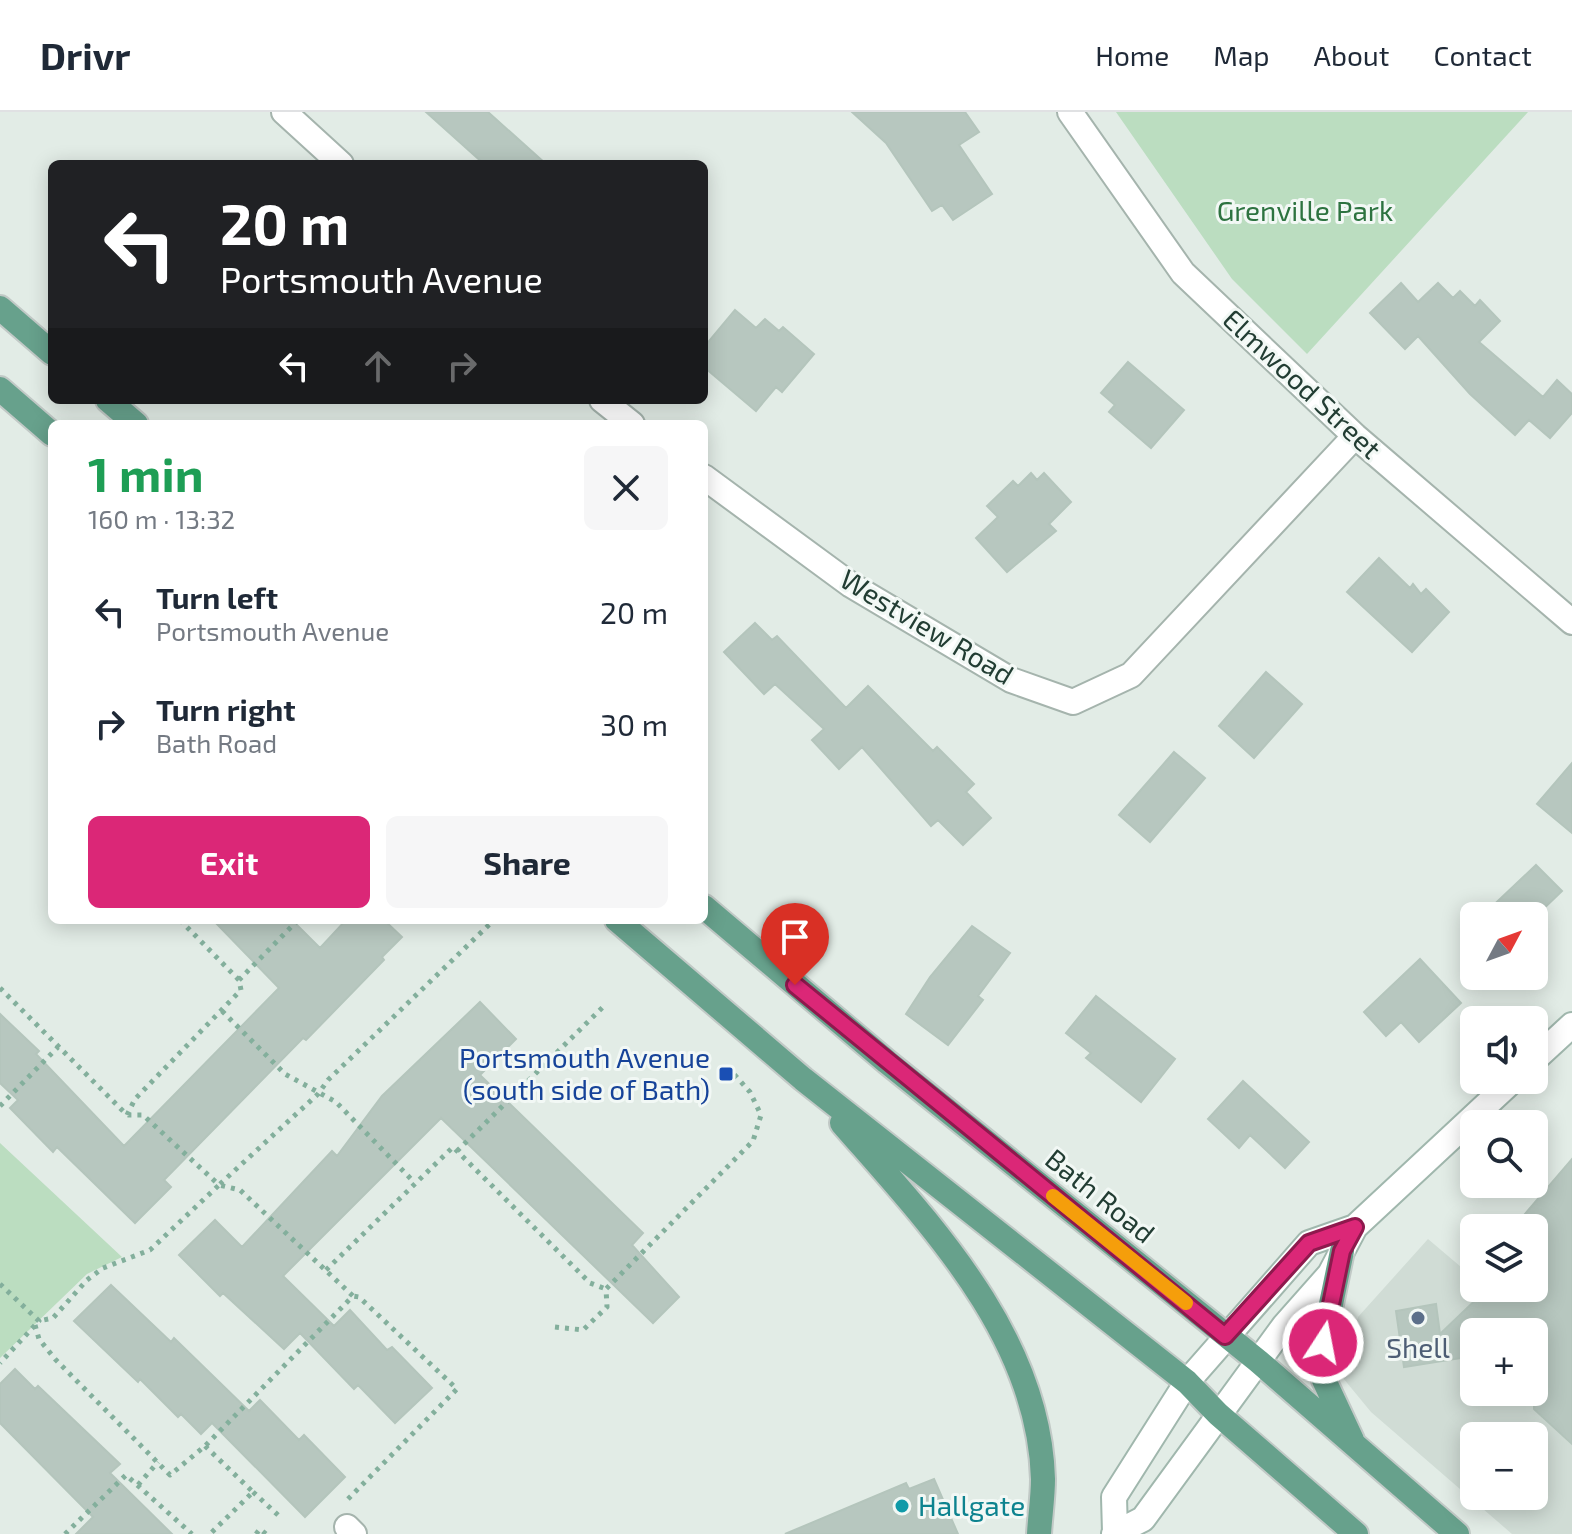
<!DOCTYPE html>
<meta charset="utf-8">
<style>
body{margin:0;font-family:"Exo 2",sans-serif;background:#f6f6f7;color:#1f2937;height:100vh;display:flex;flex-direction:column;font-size:30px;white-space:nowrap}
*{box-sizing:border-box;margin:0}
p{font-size:26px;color:#747a83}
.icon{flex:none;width:44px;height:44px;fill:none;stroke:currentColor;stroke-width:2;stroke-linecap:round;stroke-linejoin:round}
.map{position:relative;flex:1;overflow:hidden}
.drawer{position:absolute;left:48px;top:308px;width:660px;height:504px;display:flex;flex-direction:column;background:#fff;border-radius:12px;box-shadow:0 4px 20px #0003}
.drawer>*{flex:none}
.hud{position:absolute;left:48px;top:48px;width:660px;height:244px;border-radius:12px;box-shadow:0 4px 20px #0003;background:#202124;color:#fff;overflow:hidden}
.needle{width:52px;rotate:49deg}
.controls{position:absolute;left:1460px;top:790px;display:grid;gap:16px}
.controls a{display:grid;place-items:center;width:88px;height:88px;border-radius:12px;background:#fff;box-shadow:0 4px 20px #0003;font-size:40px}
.pin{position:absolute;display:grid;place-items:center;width:68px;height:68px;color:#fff;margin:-82px -34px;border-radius:50% 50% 50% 0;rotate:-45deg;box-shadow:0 0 8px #0007}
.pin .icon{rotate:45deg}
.me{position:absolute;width:88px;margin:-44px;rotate:11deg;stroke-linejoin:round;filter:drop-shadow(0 0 6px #0008)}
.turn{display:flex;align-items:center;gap:28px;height:168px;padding:0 40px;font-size:36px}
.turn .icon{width:104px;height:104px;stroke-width:2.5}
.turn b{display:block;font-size:56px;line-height:68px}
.lanes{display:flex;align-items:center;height:76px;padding:0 40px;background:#0003;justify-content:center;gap:40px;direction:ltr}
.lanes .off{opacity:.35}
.round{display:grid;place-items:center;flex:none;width:84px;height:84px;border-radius:12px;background:#f6f6f7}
.overview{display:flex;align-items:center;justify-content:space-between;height:136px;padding:0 40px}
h1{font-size:48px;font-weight:700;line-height:60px;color:#1e9e55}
.primary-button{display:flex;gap:16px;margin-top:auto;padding:16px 40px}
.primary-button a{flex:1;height:92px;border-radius:12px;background:#db2777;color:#fff;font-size:32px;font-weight:700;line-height:92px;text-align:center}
.primary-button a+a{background:#f6f6f7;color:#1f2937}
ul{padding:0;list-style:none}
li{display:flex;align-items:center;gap:24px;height:112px;padding:0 40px}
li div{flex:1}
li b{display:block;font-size:30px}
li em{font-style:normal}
header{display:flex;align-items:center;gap:48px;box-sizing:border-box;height:112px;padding:0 40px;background:#fff;border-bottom:2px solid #e0e1e3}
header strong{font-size:38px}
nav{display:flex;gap:44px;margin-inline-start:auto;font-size:28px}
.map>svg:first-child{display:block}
.built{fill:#d0dcd5;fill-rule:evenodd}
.green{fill:#bbddc0}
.building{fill:#b7c7bf;stroke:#b4c5bc;stroke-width:2}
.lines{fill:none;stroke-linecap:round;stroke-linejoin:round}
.minor-casing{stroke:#a5b4ad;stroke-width:28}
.secondary-casing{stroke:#a0b7ad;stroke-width:28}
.primary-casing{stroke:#c1c9c6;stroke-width:28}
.path{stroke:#83af9c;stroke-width:5;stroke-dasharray:4 6;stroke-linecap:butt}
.minor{stroke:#fff;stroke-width:24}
.secondary{stroke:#fff;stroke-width:24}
.primary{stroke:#67a18c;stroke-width:24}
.route-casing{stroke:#8e194d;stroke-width:20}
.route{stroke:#db2777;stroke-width:14}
.slow{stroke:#f59e0b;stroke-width:14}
.transit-dot{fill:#1a4fb4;stroke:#f2f8f5;stroke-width:3}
.service-dot{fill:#5c6f8a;stroke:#f2f8f5;stroke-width:3}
.culture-dot{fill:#0f9aa8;stroke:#f2f8f5;stroke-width:3}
.labels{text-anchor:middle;stroke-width:6;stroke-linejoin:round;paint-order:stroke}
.park-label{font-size:28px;fill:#2d7340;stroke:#f2f8f5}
.street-label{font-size:28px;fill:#223d33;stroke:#f2f8f5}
.transit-label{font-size:28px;fill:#164399;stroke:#f2f8f5;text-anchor:end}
.service-label{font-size:28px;fill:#4e5e75;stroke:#f2f8f5}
.culture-label{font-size:28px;fill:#0d838f;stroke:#f2f8f5;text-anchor:start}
</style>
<header>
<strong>Drivr</strong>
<nav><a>Home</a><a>Map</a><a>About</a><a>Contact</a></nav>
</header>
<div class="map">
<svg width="1572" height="1422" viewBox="0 0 1572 1422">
<rect width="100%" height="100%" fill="#e2ece6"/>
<path class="built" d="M1428,1127L1474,1166V1176H1486L1572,1251V1422H1512L1371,1300L1343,1266L1358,1205ZM1474,1220H1534V1280H1474ZM1474,1324H1534V1384H1474Z"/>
<path class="green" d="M1116,0H1528L1307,242L1232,167Z
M0,1031L122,1145L87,1162L0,1246Z"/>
<path class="building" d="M426,0H488L546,52H484Z
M852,0H965L979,20L959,33L992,82L953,108L942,93L932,99L886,31Z
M1401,171L1418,190L1438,171L1453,186L1460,179L1475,194L1480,188L1500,209L1479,230L1543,285L1557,268L1572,282V301L1550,326L1529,308L1515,323L1470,282L1418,224L1405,237L1370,201Z
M735,198L756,216L765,207L779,219L783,215L814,242L782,280L776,275L756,299L704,255V235Z
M1128,250L1184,298L1151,336L1109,300L1115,293L1101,281Z
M1031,361L1037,368L1044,361L1071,390L1049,412L1056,419L1007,460L976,426L998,405L987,394L1013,369L1018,374Z
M1379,446L1410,476L1413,472L1421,482L1426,477L1449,500L1412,540L1347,480Z
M755,511L772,528L777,524L846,596L868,574L933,639L937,635L974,672L966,680L991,706L963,733L938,708L931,714L862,635L839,657L812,628L824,617L775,572L764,582L724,540Z
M1266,560L1302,592L1254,646L1219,614Z
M1174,640L1205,666L1150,730L1119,703Z
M1572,651V721L1537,692Z
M1536,753L1562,779L1536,804H1482Z
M213,808H292L320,836L346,808H384L402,825L382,845L384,848L306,928L303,926L164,1068L171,1075L135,1111L57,1035L53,1040L10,996L18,988L0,971V902L39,939L36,942L124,1034L279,876Z
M972,814L1010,841L978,884L983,888L948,933L906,902L930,865Z
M1420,847L1461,891L1419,930L1401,910L1386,924L1364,900Z
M1096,884L1175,947L1141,990L1086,946L1091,941L1066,921Z
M480,890L516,927L480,963L643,1121L632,1133L679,1185L653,1211L441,1006L283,1164L334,1214L350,1198L387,1238L392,1235L432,1276L395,1311L358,1273L354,1277L300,1221L284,1237L223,1181L220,1184L179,1143L215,1108L242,1135L332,1039L337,1044L382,984Z
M1243,969L1309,1030L1285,1056L1250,1023L1239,1036L1208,1007Z
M1572,1047V1332L1534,1297V1220H1474V1244L1404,1255L1396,1199L1436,1192L1440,1222L1488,1176H1534V1116H1513Z
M111,1173L171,1230L174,1226L249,1299L260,1288L299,1328L304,1323L345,1365L305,1405L212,1311L201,1322L181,1302L178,1305L140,1267L138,1270L74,1209Z
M15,1257L35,1277L38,1274L120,1352L110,1361L172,1422H76L93,1405L0,1311V1272Z
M934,1367L958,1422H785L906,1371L909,1377Z"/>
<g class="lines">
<defs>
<path id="minor" d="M284,0L341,52
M1070,0L1183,161L1355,324L1572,510
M602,288L632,312
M704,365L851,473L1011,568L1073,590L1131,563L1355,324
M347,1415L354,1422"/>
<path id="secondary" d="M1534,948L1572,913
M1115,1420L1114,1385L1187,1270L1309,1131L1355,1115
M1114,1422L1143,1407L1284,1214L1330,1162L1355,1115L1513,968"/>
<path id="primary" d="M0,196L52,241
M0,277L52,322
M108,288L136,312
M704,795L887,950L1258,1249L1457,1422
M617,808L803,967L1187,1270L1218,1302L1356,1422
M842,1011C930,1112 1039,1224 1043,1367C1043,1385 1040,1404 1039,1422
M1342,1139L1320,1245L1324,1268L1352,1328"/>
</defs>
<use href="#minor" class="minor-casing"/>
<use href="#secondary" class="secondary-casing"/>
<use href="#primary" class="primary-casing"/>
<path class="path" d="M180,808L239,868
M0,876L127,1003H143L219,1073L150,1138L103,1156L87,1168L53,1206L39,1209
M222,899L285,962L336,990L414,1070
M0,994L58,935
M127,1003L135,987L241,878L239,868L298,808
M457,1039L606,892
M220,1072L318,982L328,968L494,808
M326,1158L453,1035L590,1171L606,1177
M0,1172L39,1209L0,1251
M35,1213L39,1227L55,1247L170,1363L205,1334L353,1184L240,1078L219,1073
M555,1215L583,1218L607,1195L606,1177L753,1029L761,1003L750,980L724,951
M205,1334L253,1380L210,1422
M138,1373L158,1350
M253,1380L278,1403
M348,1387L457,1277L359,1185L353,1184
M65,1422L126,1363L192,1422
M256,1422L260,1417L266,1422"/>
<use href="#minor" class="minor"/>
<use href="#secondary" class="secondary"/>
<use href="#primary" class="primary"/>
</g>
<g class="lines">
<defs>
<path id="route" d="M795,873L1225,1224L1309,1131L1355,1115L1342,1139L1323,1231"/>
</defs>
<use href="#route" class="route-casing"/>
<use href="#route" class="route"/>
<path class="slow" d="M1053,1084L1186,1191"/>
</g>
<rect class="transit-dot" x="718" y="954" width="16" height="16" rx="4"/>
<circle class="service-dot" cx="1418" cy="1206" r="8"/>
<circle class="culture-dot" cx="902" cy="1394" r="8"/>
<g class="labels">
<g class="park-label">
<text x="1305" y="109">Grenville Park</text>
</g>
<g class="street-label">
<text transform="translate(1302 272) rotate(43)" y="10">Elmwood Street</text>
<text transform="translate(927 515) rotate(31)" y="10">Westview Road</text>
<text transform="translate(1100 1084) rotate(39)" y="10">Bath Road</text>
</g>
<g class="transit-label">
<text x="710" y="956">Portsmouth Avenue<tspan x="710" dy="32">(south side of Bath)</tspan></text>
</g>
<g class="service-label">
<text x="1418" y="1246">Shell</text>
</g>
<g class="culture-label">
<text x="918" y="1404">Hallgate</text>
</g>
</g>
</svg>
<div class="controls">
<a><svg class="needle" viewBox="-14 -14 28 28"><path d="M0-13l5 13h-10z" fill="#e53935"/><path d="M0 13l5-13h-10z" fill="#747a83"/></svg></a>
<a><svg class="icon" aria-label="sound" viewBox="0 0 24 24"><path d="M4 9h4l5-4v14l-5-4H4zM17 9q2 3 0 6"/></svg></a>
<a><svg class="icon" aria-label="search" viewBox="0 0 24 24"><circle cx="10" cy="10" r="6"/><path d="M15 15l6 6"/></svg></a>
<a><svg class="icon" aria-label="layers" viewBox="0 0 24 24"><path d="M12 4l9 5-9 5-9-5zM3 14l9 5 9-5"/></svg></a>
<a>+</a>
<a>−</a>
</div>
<div class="pin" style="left:795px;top:873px;background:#d93025"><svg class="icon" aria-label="arrive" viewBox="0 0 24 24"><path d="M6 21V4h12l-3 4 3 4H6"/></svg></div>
<svg class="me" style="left:1323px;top:1231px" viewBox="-20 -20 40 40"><circle r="17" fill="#db2777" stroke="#fff" stroke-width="3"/><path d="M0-11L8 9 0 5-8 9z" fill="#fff"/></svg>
<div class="hud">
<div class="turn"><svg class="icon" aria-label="left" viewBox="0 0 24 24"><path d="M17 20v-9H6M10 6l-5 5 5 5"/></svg><div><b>20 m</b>Portsmouth Avenue</div></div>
<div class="lanes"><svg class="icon" aria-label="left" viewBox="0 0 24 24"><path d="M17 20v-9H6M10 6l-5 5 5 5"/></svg><svg class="icon off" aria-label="ahead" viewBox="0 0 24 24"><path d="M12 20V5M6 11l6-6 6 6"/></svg><svg class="icon off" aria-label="right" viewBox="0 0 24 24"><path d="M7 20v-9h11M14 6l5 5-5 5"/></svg></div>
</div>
<section class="drawer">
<div class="overview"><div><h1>1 min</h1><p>160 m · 13:32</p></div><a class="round"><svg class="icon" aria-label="close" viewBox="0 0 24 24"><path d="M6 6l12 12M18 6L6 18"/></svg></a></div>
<ul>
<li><svg class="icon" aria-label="left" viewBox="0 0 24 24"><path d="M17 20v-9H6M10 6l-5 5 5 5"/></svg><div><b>Turn left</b><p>Portsmouth Avenue</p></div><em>20 m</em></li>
<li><svg class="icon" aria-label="right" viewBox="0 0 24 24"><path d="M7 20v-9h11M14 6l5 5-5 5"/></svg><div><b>Turn right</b><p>Bath Road</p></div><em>30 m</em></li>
</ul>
<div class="primary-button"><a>Exit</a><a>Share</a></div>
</section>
</div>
